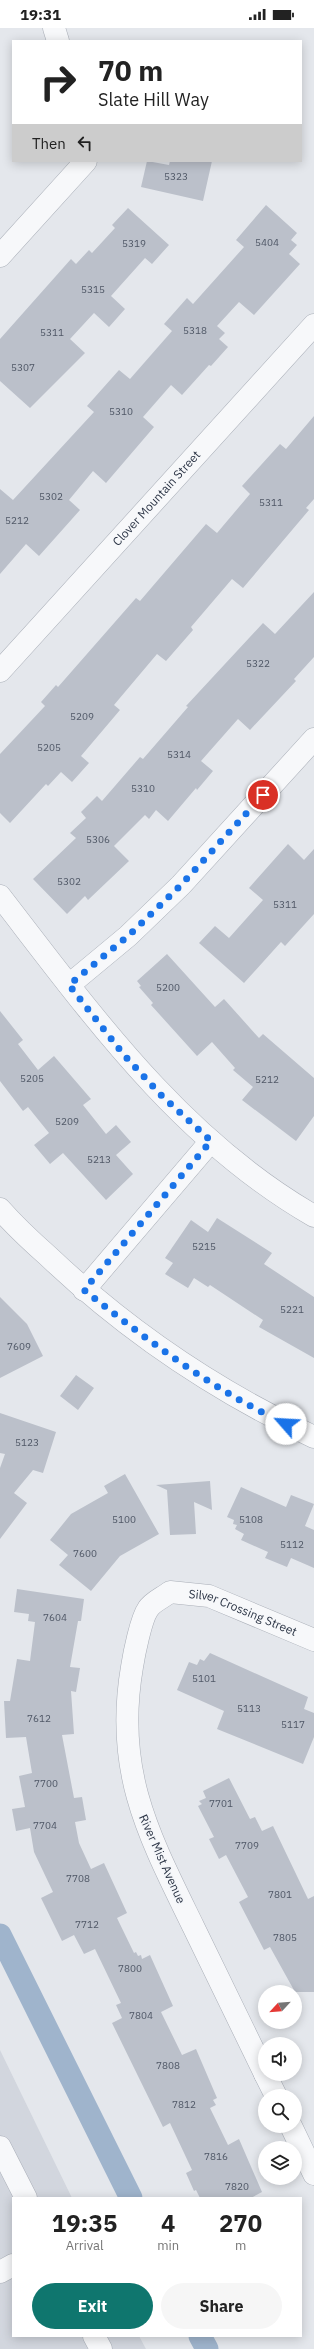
<!DOCTYPE html>
<style>
body{margin:0;font-family:"IBM Plex Sans",sans-serif;background:#f6f6f6;color:#222;height:100vh;display:flex;flex-direction:column;font-size:15px;white-space:nowrap}
*{box-sizing:border-box;margin:0}
p{font-size:13px;color:#767676}
.icon{flex:none;width:22px;height:22px;fill:none;stroke:currentColor;stroke-width:2;stroke-linecap:round;stroke-linejoin:round}
.map{position:relative;flex:1;overflow:hidden}
.panel{position:absolute;left:12px;top:2169px;width:290px;height:140px;display:flex;flex-direction:column;background:#fff;border-radius:0px;box-shadow:0 2px 10px #0003}
.panel>*{flex:none}
.hud{position:absolute;left:12px;top:12px;width:290px;height:122px;border-radius:0px;box-shadow:0 2px 10px #0003;background:#fff;color:#222;overflow:hidden}
.needle{width:26px;rotate:244deg}
.controls{position:absolute;left:258px;top:1957px;display:grid;gap:8px}
.controls a{display:grid;place-items:center;width:44px;height:44px;border-radius:50%;background:#fff;box-shadow:0 2px 10px #0003;font-size:20px}
.pin{position:absolute;display:grid;place-items:center;width:34px;height:34px;color:#fff;margin:-17px;border:2px solid #fff;border-radius:50%;box-shadow:0 1px 4px #0007}
.me{position:absolute;width:44px;margin:-22px;rotate:296deg;stroke-linejoin:round;filter:drop-shadow(0 0 3px #0008)}
.turn{display:flex;align-items:center;gap:14px;height:84px;padding:0 20px;font-size:18px}
.turn .icon{width:52px;height:52px;stroke-width:2.5}
.turn b{display:block;font-size:28px;line-height:34px}
.then{display:flex;align-items:center;height:38px;padding:0 20px;background:#0003;gap:8px;font-size:15px}
.eta{display:flex;justify-content:space-evenly;align-items:center;height:68px;text-align:center}
.eta b{font-size:24px;font-weight:700;line-height:28px}
.button{display:flex;gap:8px;margin-top:auto;padding:8px 20px}
.button a{flex:1;height:46px;border-radius:24px;background:#0f766e;color:#fff;font-size:16px;font-weight:700;line-height:46px;text-align:center}
.button a+a{background:#f6f6f6;color:#222}
.status{display:flex;justify-content:space-between;align-items:center;height:28px;padding:0 20px;background:#fff;direction:ltr}
.status svg{height:11px;fill:currentColor}
.map>svg:first-child{display:block}
.built{fill:#d2d6de}
.lines{fill:none;stroke-linecap:round;stroke-linejoin:round}
.canal{stroke:#9fb4cc;stroke-width:23}
.building{fill:#bbc0ca}
.minor-casing{stroke:#a9aeb7;stroke-width:23}
.minor{stroke:#f7f8fa;stroke-width:22}
.route{stroke:#1a73e8;stroke-width:7;stroke-dasharray:0 12.6}
.labels{text-anchor:middle;stroke-width:3;stroke-linejoin:round;paint-order:stroke}
.number-label{font-size:10px;fill:#4f5766}
.street-label{font-size:12px;fill:#2b3445;stroke:#f4f6f9}
</style>
<div class="status"><b>19:31</b><svg viewBox="0 0 49 12"><path d="M0 12V9h3v3zM5 12V6h3v6zM10 12V3h3v9zM15 12V0h3v12zM26 1h20v11H26zM47 4h2v5h-2z"/></svg></div>
<div class="map">
<svg width="314" height="2321" viewBox="0 0 314 2321">
<rect width="100%" height="100%" fill="#e4e7ec"/>
<path class="built" d="M0,2022L72,2170H13V2308H139L146,2321H0Z"/>
<g class="lines">
<path class="canal" d="M0,1907L131,2170
M200,2308L207,2321"/>
</g>
<path class="building" d="M147,133L169,137L170,133H212L203,173L141,159Z
M266,177L297,205L291,212L297,217L289,226L300,236L254,287L239,274L217,298L225,305L219,311L228,319L211,338L209,337L182,367L171,357L143,389L154,399L106,455L93,443L69,472L80,482L39,528L26,516L0,546V461L13,472L94,384L87,378L119,342L130,351L172,303L164,296L187,270L193,276L244,219L236,212Z
M128,180L169,217L152,236L145,230L111,268L125,281L109,299L94,285L70,311L85,325L30,380L0,353V311L71,231L76,236L89,222L92,225L115,200L112,197Z
M314,388V471L306,480L309,482L243,560L232,551L191,599L193,602L166,633L157,626L114,677L120,682L81,728L89,735L72,754L61,744L48,758L46,756L10,795L0,785V726L45,678L41,674L56,657L58,659L136,570L140,573L206,496L217,505L250,466L242,458L280,416L286,421Z
M314,564V629L294,651L296,653L250,702L238,691L201,733L213,743L197,762L196,760L168,793L156,782L149,791L145,787L114,818L129,833L88,872L85,868L67,886L33,851L76,810L70,805L86,790L81,784L97,768L102,773L140,729L143,731L188,679L186,678L263,595L275,606Z
M288,816L304,832L314,821V886L285,918L281,914L244,955L199,915L215,898L229,910L263,872L249,860Z
M167,926L215,979L224,971L259,1010L263,1006L314,1050V1088L296,1113L242,1072L253,1059L233,1042L235,1040L212,1014L197,1028L151,977L153,975L139,959L141,958L137,953Z
M0,983L23,1012L18,1016L38,1042L54,1028L91,1071L83,1077L106,1106L116,1097L131,1114L116,1127L133,1146L106,1172L63,1125L50,1136L34,1117L49,1105L28,1079L23,1083L0,1053Z
M217,1190L272,1225L264,1236L314,1269V1330L259,1299L263,1292L210,1257L208,1259L194,1250L188,1260L165,1246L173,1235L165,1230L191,1192L208,1204Z
M0,1269L27,1296L43,1328L0,1350Z
M76,1347L94,1360L78,1382L60,1368Z
M0,1385L56,1404L43,1445L33,1442L14,1465L27,1475L0,1511V1440L5,1426L0,1425Z
M125,1446L159,1506L120,1528L91,1563L59,1537L68,1527L50,1512L71,1486L108,1465L104,1458Z
M210,1453L212,1482L194,1474L196,1506L170,1507L167,1462L156,1457Z
M241,1459L286,1479L291,1467L314,1476L305,1498L314,1502V1540L291,1530L287,1539L265,1530L268,1524L241,1512L244,1506L235,1501L237,1497L233,1496L234,1492L227,1489Z
M17,1561L84,1571L81,1593H78L70,1639L80,1640L76,1664L71,1663L74,1706L62,1707L74,1770L82,1769L86,1792L75,1794L79,1815L91,1841L104,1835L127,1885L117,1890L134,1925L136,1924L138,1928L141,1927L142,1931L150,1927L173,1978L161,1984L182,2027L196,2021L217,2070L213,2072L216,2077L210,2080L228,2117L239,2111L262,2164L251,2170H200L196,2162L194,2163L186,2145L192,2142L170,2095L163,2099L112,1995L122,1990L116,1977L121,1975L95,1921L84,1926L74,1907L62,1913L41,1870L53,1864L34,1824L30,1800L16,1803L12,1781L25,1779L19,1748L32,1745L26,1709L6,1710L4,1673H10L17,1631L30,1633L35,1594L28,1593L29,1586L14,1584Z
M210,1625L308,1669L304,1681L314,1685V1709L303,1736L217,1701L224,1683L177,1662L189,1634L197,1637L200,1631L204,1633Z
M229,1750L250,1791L255,1789L262,1803L273,1798L308,1871L314,1868V1964H295L270,1919L264,1922L239,1874L248,1869L226,1827L219,1831L209,1811L214,1809L198,1778L202,1776L199,1773L206,1770L203,1763Z"/>
<g class="lines">
<defs>
<g id="minor">
<path d="M54,0L58,13"/>
<path d="M0,228L86,133"/>
<path id="s1" d="M0,643L314,297"/>
<path d="M0,868C92,987 180,1111 314,1188"/>
<path d="M69,957L128,908L181,857L314,711"/>
<path d="M0,1181C15,1198 31,1213 48,1228C127,1303 216,1363 314,1409"/>
<path d="M84,1262L211,1113"/>
<path id="s2" d="M265,2046C241,1996 217,1947 193,1898C149,1808 114,1744 132,1639C134,1626 141,1591 148,1581C152,1574 164,1569 170,1564L209,1568L314,1612"/>
<path d="M265,2046L276,2068"/>
<path d="M291,2098L314,2146"/>
<path d="M0,2119L26,2170"/>
<path d="M0,2244L13,2237"/>
<path d="M94,2308L101,2321"/>
</g>
</defs>
<use href="#minor" class="minor-casing"/>
<use href="#minor" class="minor"/>
</g>
<g class="lines">
<path class="route" d="M263,767L181,857L128,908L69,957L124,1027L162,1068L211,1113L84,1262C147,1312 213,1362 286,1396"/>
</g>
<g class="labels">
<g class="number-label">
<text x="176" y="152">5323</text>
<text x="267" y="218">5404</text>
<text x="134" y="219">5319</text>
<text x="93" y="265">5315</text>
<text x="195" y="306">5318</text>
<text x="52" y="308">5311</text>
<text x="23" y="343">5307</text>
<text x="121" y="387">5310</text>
<text x="51" y="472">5302</text>
<text x="271" y="478">5311</text>
<text x="17" y="496">5212</text>
<text x="258" y="639">5322</text>
<text x="82" y="692">5209</text>
<text x="49" y="723">5205</text>
<text x="179" y="730">5314</text>
<text x="143" y="764">5310</text>
<text x="98" y="815">5306</text>
<text x="69" y="857">5302</text>
<text x="285" y="880">5311</text>
<text x="168" y="963">5200</text>
<text x="32" y="1054">5205</text>
<text x="267" y="1055">5212</text>
<text x="67" y="1097">5209</text>
<text x="99" y="1135">5213</text>
<text x="204" y="1222">5215</text>
<text x="292" y="1285">5221</text>
<text x="19" y="1322">7609</text>
<text x="27" y="1418">5123</text>
<text x="124" y="1495">5100</text>
<text x="251" y="1495">5108</text>
<text x="292" y="1520">5112</text>
<text x="85" y="1529">7600</text>
<text x="55" y="1593">7604</text>
<text x="204" y="1654">5101</text>
<text x="249" y="1684">5113</text>
<text x="39" y="1694">7612</text>
<text x="293" y="1700">5117</text>
<text x="46" y="1759">7700</text>
<text x="221" y="1779">7701</text>
<text x="45" y="1801">7704</text>
<text x="247" y="1821">7709</text>
<text x="78" y="1854">7708</text>
<text x="280" y="1870">7801</text>
<text x="87" y="1900">7712</text>
<text x="285" y="1913">7805</text>
<text x="130" y="1944">7800</text>
<text x="141" y="1991">7804</text>
<text x="168" y="2041">7808</text>
<text x="184" y="2080">7812</text>
<text x="216" y="2132">7816</text>
<text x="237" y="2162">7820</text>
</g>
<g class="street-label">
<text dy="4" stroke="none"><textPath href="#s1" startOffset="233">Clover Mountain Street</textPath></text>
<text dy="4" stroke="none"><textPath href="#s2" startOffset="601">Silver Crossing Street</textPath></text>
<text transform="translate(162 1831) rotate(66)" y="4">River Mist Avenue</text>
</g>
</g>
</svg>
<div class="controls">
<a><svg class="needle" viewBox="-14 -14 28 28"><path d="M0-13l5 13h-10z" fill="#e53935"/><path d="M0 13l5-13h-10z" fill="#767676"/></svg></a>
<a><svg class="icon" aria-label="sound" viewBox="0 0 24 24"><path d="M4 9h4l5-4v14l-5-4H4zM17 9q2 3 0 6"/></svg></a>
<a><svg class="icon" aria-label="search" viewBox="0 0 24 24"><circle cx="10" cy="10" r="6"/><path d="M15 15l6 6"/></svg></a>
<a><svg class="icon" aria-label="layers" viewBox="0 0 24 24"><path d="M12 4l9 5-9 5-9-5zM3 14l9 5 9-5"/></svg></a>
</div>
<div class="pin" style="left:263px;top:767px;background:#d93025"><svg class="icon" aria-label="arrive" viewBox="0 0 24 24"><path d="M6 21V4h12l-3 4 3 4H6"/></svg></div>
<svg class="me" style="left:286px;top:1396px" viewBox="-20 -20 40 40"><circle r="19" fill="#fff"/><path d="M0-13L10 11 0 6-10 11z" fill="#1a73e8"/></svg>
<div class="hud">
<div class="turn"><svg class="icon" aria-label="right" viewBox="0 0 24 24"><path d="M7 20v-9h11M14 6l5 5-5 5"/></svg><div><b>70 m</b>Slate Hill Way</div></div>
<div class="then">Then<svg class="icon" aria-label="left" viewBox="0 0 24 24"><path d="M17 20v-9H6M10 6l-5 5 5 5"/></svg></div>
</div>
<section class="panel">
<div class="eta">
<div><b>19:35</b><p>Arrival</p></div>
<div><b>4</b><p>min</p></div>
<div><b>270</b><p>m</p></div>
</div>
<div class="button"><a>Exit</a><a>Share</a></div>
</section>
</div>
